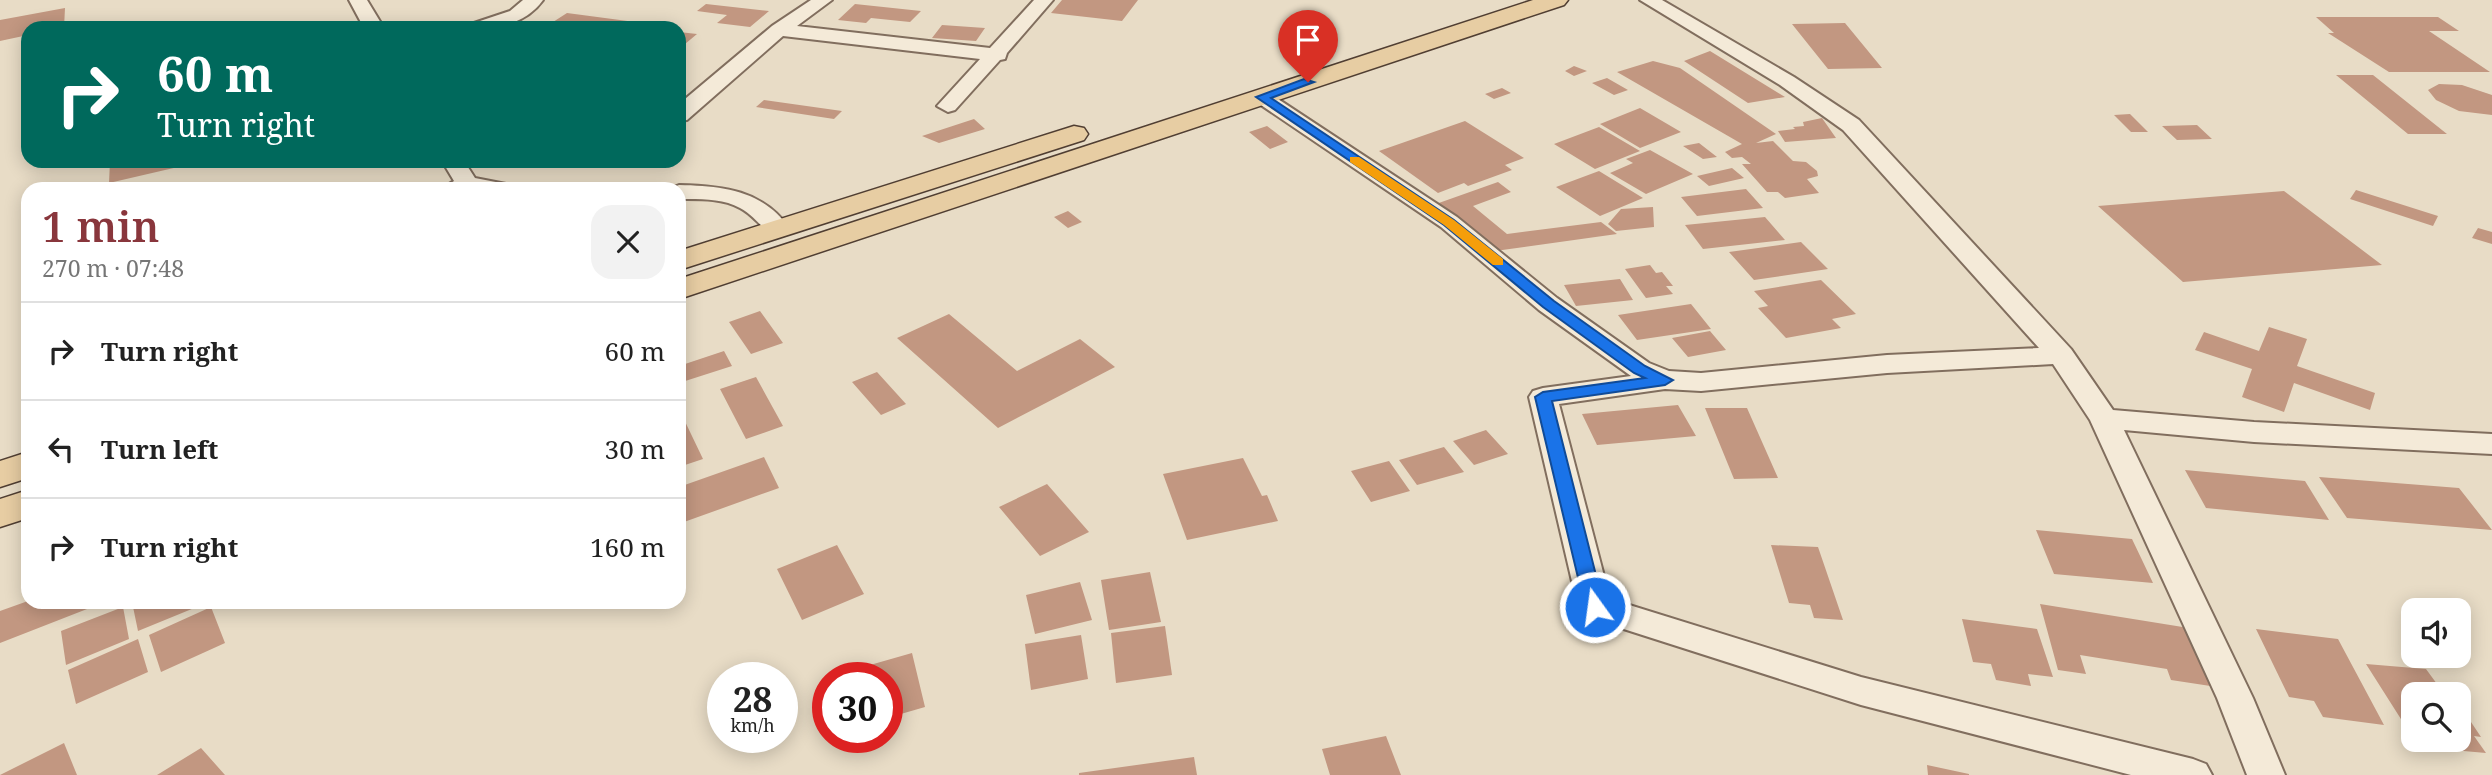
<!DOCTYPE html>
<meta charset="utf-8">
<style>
body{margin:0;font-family:"Noto Serif",serif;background:#f2f2f2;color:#222;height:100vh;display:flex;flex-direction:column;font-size:26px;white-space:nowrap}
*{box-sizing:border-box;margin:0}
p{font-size:23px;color:#767676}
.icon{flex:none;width:38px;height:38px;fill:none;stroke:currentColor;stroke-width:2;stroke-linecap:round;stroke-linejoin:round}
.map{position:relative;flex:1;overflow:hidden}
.details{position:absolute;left:21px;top:182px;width:665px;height:427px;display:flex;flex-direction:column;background:#fff;border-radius:21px;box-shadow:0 4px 18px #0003}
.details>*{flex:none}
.hud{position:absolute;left:21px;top:21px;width:665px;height:147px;border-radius:21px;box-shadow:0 4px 18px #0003;background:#00695c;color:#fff;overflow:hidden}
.buttons{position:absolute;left:2401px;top:598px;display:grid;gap:14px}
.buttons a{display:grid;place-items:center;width:70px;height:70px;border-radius:14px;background:#fff;box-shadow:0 4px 18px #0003;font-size:35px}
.speed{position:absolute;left:707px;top:662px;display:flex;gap:14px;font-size:35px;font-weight:700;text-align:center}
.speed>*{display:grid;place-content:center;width:91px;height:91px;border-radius:50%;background:#fff;box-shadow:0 4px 18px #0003;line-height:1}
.speed small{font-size:18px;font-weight:400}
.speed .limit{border:10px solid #d22;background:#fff;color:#111}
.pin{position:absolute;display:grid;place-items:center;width:60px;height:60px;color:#fff;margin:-72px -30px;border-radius:50% 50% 50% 0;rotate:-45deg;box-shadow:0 0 7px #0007}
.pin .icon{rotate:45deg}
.me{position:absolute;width:77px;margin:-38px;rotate:346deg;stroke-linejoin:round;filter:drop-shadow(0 0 5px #0008)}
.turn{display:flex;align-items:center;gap:24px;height:147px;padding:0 21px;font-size:32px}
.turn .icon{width:91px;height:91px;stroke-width:2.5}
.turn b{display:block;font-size:49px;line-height:60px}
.round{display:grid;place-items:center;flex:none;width:74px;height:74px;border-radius:21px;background:#f2f2f2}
.overview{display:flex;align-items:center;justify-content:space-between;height:119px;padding:0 21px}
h1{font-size:42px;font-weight:600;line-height:52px;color:#89363c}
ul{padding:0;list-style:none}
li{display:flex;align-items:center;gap:21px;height:98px;padding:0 21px;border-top:2px solid #e0e0e0}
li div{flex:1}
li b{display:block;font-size:26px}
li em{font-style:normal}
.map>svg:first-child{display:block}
.building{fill:#c29781}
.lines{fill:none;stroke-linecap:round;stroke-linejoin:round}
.minor-casing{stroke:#816e5e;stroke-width:4}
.major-casing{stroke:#503e32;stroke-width:3}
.minor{fill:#f4ead8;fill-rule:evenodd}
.major{fill:#e7cda3;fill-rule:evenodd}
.route{fill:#1a73e8;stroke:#114b97;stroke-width:2}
.slow{fill:#f59e0b}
</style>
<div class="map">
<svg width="2492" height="775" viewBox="0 0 2492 775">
<rect width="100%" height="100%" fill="#e8dcc6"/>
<path class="building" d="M1062,0H1138L1122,21L1051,13Z
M706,4L769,11L750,27L717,23L727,15L697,11Z
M855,4L921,11L910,22L871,18L866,23L838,20Z
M65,8L64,28H28V35L0,41V20Z
M567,13L635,22L627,28H593L553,22Z
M2316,17H2438L2459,31H2429L2490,72H2389L2328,33H2334Z
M1845,23L1882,68L1828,69L1792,24Z
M942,25L985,28L976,41L932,38Z
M679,32L697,34L679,49Z
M1710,51L1785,97L1748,103L1684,61Z
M1653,61L1680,68L1776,134L1756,143L1773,141L1793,161L1806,162L1817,171L1818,176L1807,179L1819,193L1785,198L1778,192H1767L1742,164H1751L1742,157L1732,158L1725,152L1742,144L1617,72Z
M1574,66L1587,71L1574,76L1565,71Z
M2336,75H2373L2447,134H2408Z
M1607,78L1628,90L1614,95L1592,83Z
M2439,84L2462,85L2492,95V115L2459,111L2436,100L2428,90Z
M1502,88L1511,93L1494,99L1485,94Z
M764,100L842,111L834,119L756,107Z
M1640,108L1681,132L1640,148L1600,124Z
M2130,114L2148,132H2131L2114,115Z
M1822,118L1836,138L1785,142L1778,131L1795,129L1793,127L1804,126L1803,122Z
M974,119L985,129L939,143L922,136Z
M1465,121L1524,158L1505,165L1512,170L1468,186L1464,183L1438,193L1379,151Z
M2197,125L2212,139L2177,140L2162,126Z
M1267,126L1288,142L1270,149L1249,132Z
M1599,127L1640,151L1595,169L1554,144Z
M1699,143L1717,157L1703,159L1683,146Z
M1650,150L1693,174L1646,194L1610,173L1633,163L1626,159Z
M110,161H178V167L109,183Z
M1732,168L1744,178L1709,186L1697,176Z
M1599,171L1643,198L1600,216L1556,187Z
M1498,182L1511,192L1473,206L1507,234L1601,222L1617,234L1495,251L1436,204Z
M1746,189L1763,208L1697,216L1681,197Z
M2356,190L2438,216L2433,226L2350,199Z
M2284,191L2382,265L2183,282L2098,206Z
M1653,207L1654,227L1616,231L1608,224L1621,209Z
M1068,211L1082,222L1068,228L1054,217Z
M1765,217L1785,240L1703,249L1685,225Z
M2478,228L2492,232V244L2472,238Z
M1801,242L1828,269L1754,280L1729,252Z
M1650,265L1656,273L1662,272L1673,286H1666L1673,294L1646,298L1625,269Z
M1620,279L1633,300L1576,306L1564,285Z
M1821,280L1856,314L1832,319L1841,328L1786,338L1758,308L1768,306L1754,291Z
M1691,304L1711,329L1637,340L1618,315Z
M760,311L783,343L751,354L729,322Z
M949,314L1017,371L1080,339L1115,367L998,428L897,338Z
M2269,327L2307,339L2297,366L2375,393L2370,410L2294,383L2284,412L2242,397L2252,369L2195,350L2204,332L2259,351Z
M1710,331L1726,350L1688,357L1672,338Z
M724,351L732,366L679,383V366Z
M877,372L906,404L881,415L852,382Z
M756,377L783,426L746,439L720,389Z
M1678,405L1696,436L1597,445L1582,414Z
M1705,408H1747L1778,478L1734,479Z
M679,409L703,459L679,467Z
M1486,430L1508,454L1474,465L1453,441Z
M1444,447L1464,472L1417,485L1399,460Z
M764,457L779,488L684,522L679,508V487Z
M1243,458L1262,496L1267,495L1278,521L1187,540L1163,474Z
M1389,461L1410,491L1371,502L1351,471Z
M2185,470L2305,481L2329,520L2206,508Z
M2319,477L2459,488L2492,530L2347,518Z
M1047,484L1089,532L1040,556L999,507Z
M2036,530L2132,539L2153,583L2054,574Z
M837,545L864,594L802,620L777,569Z
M1771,545L1818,547L1843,620L1814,618L1810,605L1789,603Z
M1150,572L1161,622L1109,630L1101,580Z
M1080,582L1092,620L1035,634L1026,595Z
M28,601V602H105L0,643V611Z
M132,602H204V604L138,631Z
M2040,604L2195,629L2217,687L2171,680L2167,669L2080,655L2086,674L2058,670Z
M123,607L129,639L66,665L61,631Z
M211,607L225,643L161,672L149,635Z
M1962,619L2037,629L2053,677L2028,674L2031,686L1996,680L1991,664L1973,662Z
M1165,626L1172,675L1116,683L1111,633Z
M2256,629L2338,639L2384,725L2323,717L2314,701L2289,697Z
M1081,635L1088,679L1031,690L1025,644Z
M138,639L148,672L76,704L68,670Z
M912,653L925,707L887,718V677H850L849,671Z
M2366,664L2426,669L2437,684L2446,685L2453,695H2413V738Z
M2459,704L2481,737L2474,736L2486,753L2419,747L2414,740H2459Z
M1386,736L1401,775H1330L1322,749Z
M64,743L77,775H0Z
M201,748L225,775H157Z
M1194,757L1197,775H1079V773Z
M1927,765L1969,774V775H1928Z"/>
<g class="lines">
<defs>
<path id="minor" d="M349,0H367L384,28H364Z
M523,0H543C525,25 498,28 468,28L471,24L510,11Z
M811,0H832L797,26L990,48L1034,0H1053L1007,53L1005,59L1000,60L955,110L948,112L937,106L980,59L783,36L687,120L679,121V104L772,26Z
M1640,0H1662L1794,77L1859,120L2071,349L2113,410L2254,422L2492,434V454L2254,442L2124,430L2253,698L2285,775H2247L2217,698L2090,420L2053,364L1887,373L1701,391L1665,389L1559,404L1610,599L1861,677L2193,759L2206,764L2212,775H2131L1861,705L1583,616L1578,607L1529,397L1533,391L1543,388L1631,376L1539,310L1441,227L1255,101L1252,97L1255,93H1269L1457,217L1557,298L1649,363L1669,371L1701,373L1887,355L2039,348L1843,130L1780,85Z
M442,161H464L475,178L506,184L510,189H441L454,181Z
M679,185C723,186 763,190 790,229L787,234C766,239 758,217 740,208C722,198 699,199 679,199V189H669Z"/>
<path id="major" d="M1533,0H1568L1564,5L679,299V279Z
M1074,126L1084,128L1088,134L1084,140L679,270V251Z
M28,452V478L0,487V461Z
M28,490V518L0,527V499Z"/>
</defs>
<use href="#minor" class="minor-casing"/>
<use href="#major" class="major-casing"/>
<use href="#minor" class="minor"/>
<use href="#major" class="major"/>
</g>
<path class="route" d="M1304,79L1314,82L1271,98L1454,220L1554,301L1645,366L1673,380L1665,385L1552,401L1604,607L1601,612L1595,615L1585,607L1535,397L1543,392L1645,378L1634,373L1543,307L1444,225L1256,97Z"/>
<path class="slow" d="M1350,157H1359L1454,220L1503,259V265H1493L1444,225L1350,162Z"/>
</svg>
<div class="buttons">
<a><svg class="icon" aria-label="sound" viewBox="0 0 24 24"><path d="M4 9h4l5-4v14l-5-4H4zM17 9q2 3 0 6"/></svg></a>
<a><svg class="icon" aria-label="search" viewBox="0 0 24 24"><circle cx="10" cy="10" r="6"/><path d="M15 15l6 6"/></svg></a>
</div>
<div class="speed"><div>28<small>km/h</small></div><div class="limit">30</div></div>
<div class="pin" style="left:1308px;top:82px;background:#d93025"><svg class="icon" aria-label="arrive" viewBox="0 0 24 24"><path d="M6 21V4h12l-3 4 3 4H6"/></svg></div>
<svg class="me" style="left:1595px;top:607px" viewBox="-20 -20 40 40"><circle r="17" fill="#1a73e8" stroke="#fff" stroke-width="3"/><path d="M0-11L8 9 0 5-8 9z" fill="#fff"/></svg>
<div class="hud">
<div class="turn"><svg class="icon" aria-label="right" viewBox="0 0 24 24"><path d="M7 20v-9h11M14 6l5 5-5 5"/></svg><div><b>60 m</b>Turn right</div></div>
</div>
<section class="details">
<div class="overview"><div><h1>1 min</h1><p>270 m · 07:48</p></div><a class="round"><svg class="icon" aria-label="close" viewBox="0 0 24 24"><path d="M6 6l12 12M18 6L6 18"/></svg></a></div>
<ul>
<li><svg class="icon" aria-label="right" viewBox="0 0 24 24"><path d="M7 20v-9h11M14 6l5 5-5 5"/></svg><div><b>Turn right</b></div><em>60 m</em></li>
<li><svg class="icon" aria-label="left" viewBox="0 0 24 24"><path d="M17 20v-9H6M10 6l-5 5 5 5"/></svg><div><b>Turn left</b></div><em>30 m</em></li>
<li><svg class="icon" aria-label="right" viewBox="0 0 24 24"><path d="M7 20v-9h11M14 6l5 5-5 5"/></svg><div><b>Turn right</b></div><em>160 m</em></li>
</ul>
</section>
</div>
